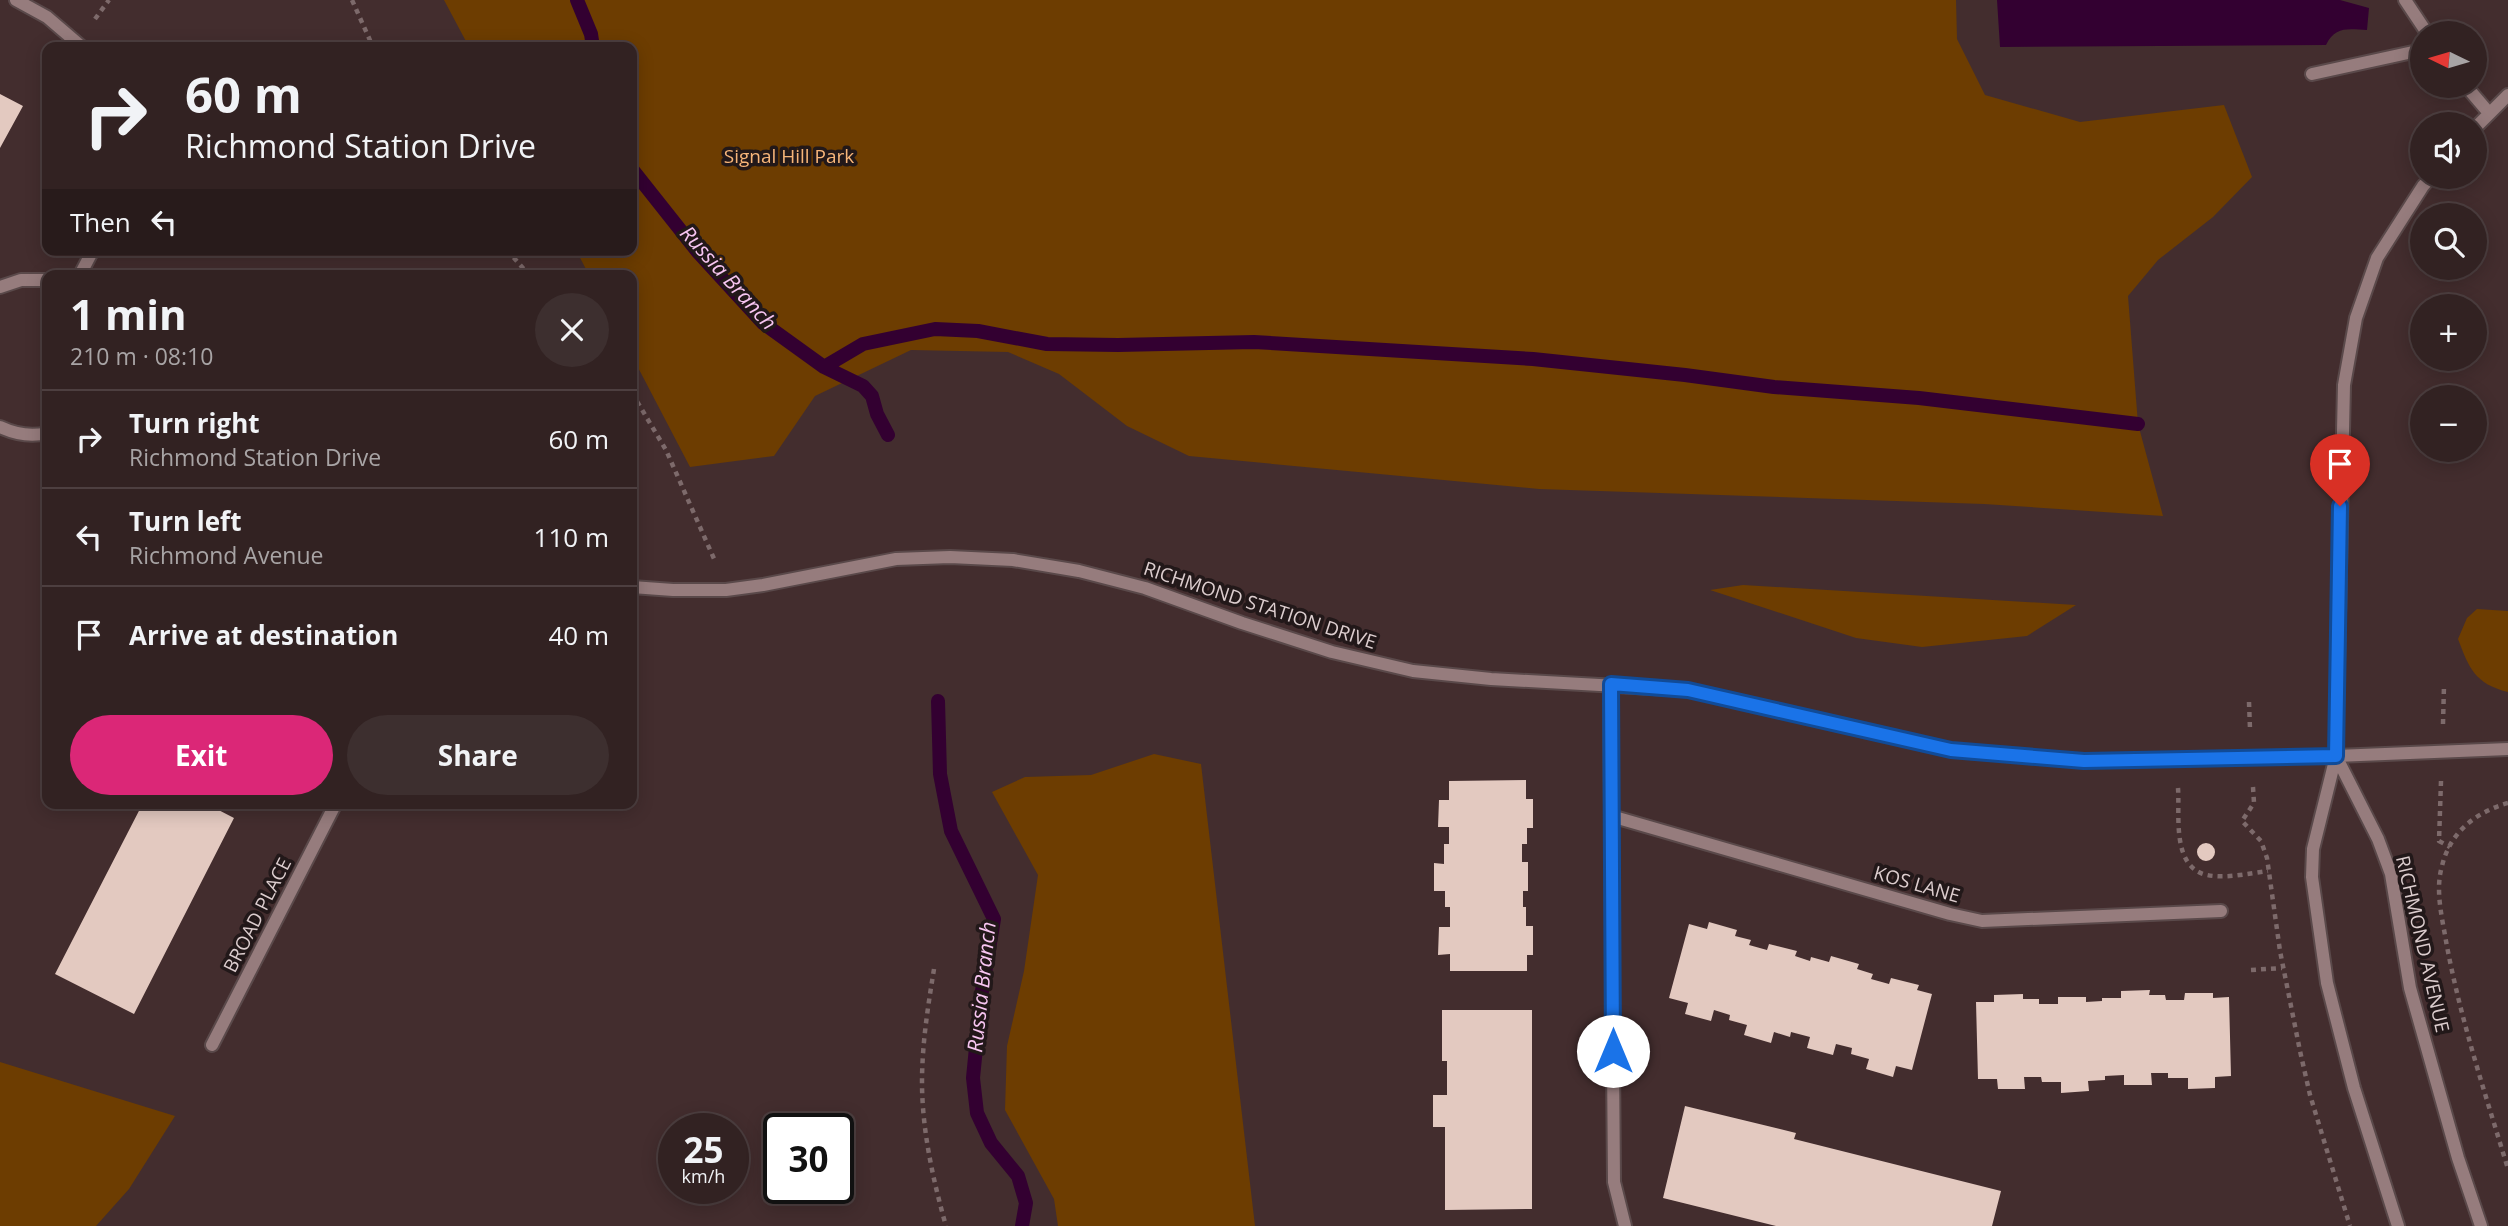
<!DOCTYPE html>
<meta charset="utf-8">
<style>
body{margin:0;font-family:"Open Sans",sans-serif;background:#3d2f2f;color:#f1f3f6;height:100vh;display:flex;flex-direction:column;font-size:26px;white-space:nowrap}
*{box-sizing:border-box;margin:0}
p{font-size:23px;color:#a8a4a5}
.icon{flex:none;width:38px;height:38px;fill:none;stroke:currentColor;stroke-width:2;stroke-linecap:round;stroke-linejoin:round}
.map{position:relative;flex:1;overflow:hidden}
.drawer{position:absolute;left:42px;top:270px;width:595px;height:539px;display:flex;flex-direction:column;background:#322222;border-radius:14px;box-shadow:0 4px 18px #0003,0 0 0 2px #4d3f40}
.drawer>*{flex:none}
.top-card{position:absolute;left:42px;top:42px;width:595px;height:214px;border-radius:14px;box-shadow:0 4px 18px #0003,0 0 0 2px #4d3f40;background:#322222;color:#f1f3f6;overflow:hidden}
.needle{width:46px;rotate:275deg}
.fabs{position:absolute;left:2410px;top:21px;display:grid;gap:14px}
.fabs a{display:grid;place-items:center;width:77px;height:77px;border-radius:50%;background:#322222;box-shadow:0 4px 18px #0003,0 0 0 2px #4d3f40;font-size:35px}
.speed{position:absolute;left:658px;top:1113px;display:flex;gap:14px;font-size:35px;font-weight:700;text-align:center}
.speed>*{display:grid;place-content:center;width:91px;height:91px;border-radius:50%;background:#322222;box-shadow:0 4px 18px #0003,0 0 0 2px #4d3f40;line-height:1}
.speed small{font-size:18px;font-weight:400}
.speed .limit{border:4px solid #111;border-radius:10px;background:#fff;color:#111}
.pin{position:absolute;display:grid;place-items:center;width:60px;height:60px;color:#fff;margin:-72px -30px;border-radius:50% 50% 50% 0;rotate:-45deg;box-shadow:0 0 7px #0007}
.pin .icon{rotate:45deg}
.me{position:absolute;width:77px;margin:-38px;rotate:0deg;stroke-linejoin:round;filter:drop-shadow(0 0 5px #0008)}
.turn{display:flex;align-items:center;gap:24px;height:147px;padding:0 28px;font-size:32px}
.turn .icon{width:91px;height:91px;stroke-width:2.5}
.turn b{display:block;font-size:49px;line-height:60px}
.then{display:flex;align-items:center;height:66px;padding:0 28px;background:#0003;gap:14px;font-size:26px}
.round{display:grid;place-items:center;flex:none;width:74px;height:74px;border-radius:37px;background:#3d2f2f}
.overview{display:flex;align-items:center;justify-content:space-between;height:119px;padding:0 28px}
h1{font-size:42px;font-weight:700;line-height:52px}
.action{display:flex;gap:14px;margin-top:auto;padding:14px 28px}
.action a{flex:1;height:80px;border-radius:42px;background:#db2777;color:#fff;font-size:28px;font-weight:700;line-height:80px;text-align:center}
.action a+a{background:#3d2f2f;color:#f1f3f6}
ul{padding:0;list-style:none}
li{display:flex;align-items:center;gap:21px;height:98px;padding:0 28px;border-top:2px solid #4d3f40}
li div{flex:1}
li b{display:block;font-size:26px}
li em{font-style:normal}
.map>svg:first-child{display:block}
.green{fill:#6d3d01}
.water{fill:#330031}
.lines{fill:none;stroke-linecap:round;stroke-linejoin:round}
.stream{stroke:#330031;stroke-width:14}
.building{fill:#e3c9c0}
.minor-casing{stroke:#5a494a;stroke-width:16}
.path{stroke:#7d6a6b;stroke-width:4.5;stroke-dasharray:5 5;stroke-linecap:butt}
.minor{stroke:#967c7d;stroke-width:12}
.route-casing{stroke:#114b97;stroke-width:18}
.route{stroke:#1a73e8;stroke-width:12}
.labels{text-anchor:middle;stroke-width:7;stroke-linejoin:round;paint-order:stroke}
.park-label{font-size:19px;fill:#f7b579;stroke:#221819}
.street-label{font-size:19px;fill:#dccdce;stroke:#221819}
.water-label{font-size:21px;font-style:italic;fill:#f8c6f2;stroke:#221819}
</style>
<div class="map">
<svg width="2508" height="1226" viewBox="0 0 2508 1226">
<rect width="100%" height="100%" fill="#432d2e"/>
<path class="green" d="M444,0H1956L1957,39L1985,95L2080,122L2224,105L2252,177L2213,217L2158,260L2128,296L2138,424L2163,516L1984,504L1539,489L1189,456L1127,426L1059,374L1008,352L911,350L815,396L774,456L690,467L632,356V275H589L576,250H632V47H469Z
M1743,585L2076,605L2027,636L1922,647L1856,638L1710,590Z
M2477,609L2508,611V692C2475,684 2469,668 2458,639L2467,618Z
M1154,754L1201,764L1255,1226H1058L1054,1199L1005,1110L1007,1046L1024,971L1038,875L992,792L1025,777L1091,775Z
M0,1062L175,1116L129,1189L96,1226H0Z"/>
<path class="water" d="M1997,0H2340L2369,8L2367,30C2348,29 2335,26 2326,45L2000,47Z"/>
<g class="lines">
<path class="stream" d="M577,0L591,34L593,47
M632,169L697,251L763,323L824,367L863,386L872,396L877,414L888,435
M824,367L863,344L935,329L978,331L1047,344L1118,345L1254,342L1533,359L1685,375L1774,387L1919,398L2138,424
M938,701L940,774L951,831L994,919L981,997L973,1078L977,1113L991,1143L1018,1176L1026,1203L1022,1226"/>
</g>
<path class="building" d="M0,94L23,106L0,148Z
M1526,780V799H1533V828H1527V844H1522V862H1528V891H1523V907H1526V926H1533V955H1527V971H1450V954L1438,955L1439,927H1450V907H1445V891H1434V863L1444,864V844H1449V827H1438L1439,800H1449V781Z
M143,803H205L234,818L134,1014L55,974Z
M2197 852a9 9 0 1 1 18 0a9 9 0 1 1-18 0Z
M1709,922L1737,930L1735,936L1751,940L1749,945L1767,950L1769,944L1797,951L1795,956L1810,961L1811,957L1829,962L1831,956L1859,964L1857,969L1873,974L1871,979L1889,984L1891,978L1919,985L1917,990L1932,994L1912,1070L1896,1066L1893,1077L1866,1069L1869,1059L1851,1054L1852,1048L1836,1044L1833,1055L1807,1048L1810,1037L1791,1032L1790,1037L1774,1032L1771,1043L1744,1035L1747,1025L1729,1020L1730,1015L1714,1010L1711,1021L1685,1014L1688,1003L1669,998L1689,924L1707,929Z
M2150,990L2149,995H2165L2166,1000H2184L2185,993H2213V998L2229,997L2231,1076L2215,1077V1088L2188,1089V1078H2168V1073H2151L2152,1085H2124V1075L2105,1076V1080L2088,1081L2089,1091L2061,1093V1082H2042L2041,1077H2024L2025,1089H1998L1997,1079H1978L1976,1002H1994V995L2023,994V999H2039V1004H2058V997H2086V1002L2102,1001V998H2121V991Z
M1442,1010H1532V1209L1445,1210V1127H1433V1095H1447V1061H1442Z
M1685,1106L1796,1133L1794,1139L2001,1191L1992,1226H1776L1663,1198Z"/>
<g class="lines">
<defs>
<path id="minor" d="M16,0L47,17L82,47
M2405,0L2427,33
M2312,74L2422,50
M2466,86L2489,113
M2474,129L2508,95
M80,275L93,250
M0,287L21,280H47
M0,427C15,434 31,437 47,433
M632,587L673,590H726L763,585L896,559L950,557L1013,560L1079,571L1145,588L1242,623L1332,652L1413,671L1491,679L1688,690L1951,750L2084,761L2336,756L2508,749
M1610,684L1614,1182L1625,1226
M2336,756L2378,839L2391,874L2410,988L2458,1158L2481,1226
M1611,816L1950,914L1982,921L2221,911
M212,1045L336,803
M2398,1226L2354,1088L2327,983L2312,877L2313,849L2336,756L2344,385L2356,318L2377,258L2423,186L2431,177"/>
</defs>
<use href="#minor" class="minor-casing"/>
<path class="path" d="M352,0L373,47
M95,19L109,0
M507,250L529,275
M632,393L666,450L715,561
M2249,702L2250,729
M2443,724L2444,685
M2441,781L2439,841L2450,847
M2253,787L2254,803L2242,821L2261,841L2267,858L2280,951L2300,1051L2310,1095L2350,1226
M2178,788C2180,815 2171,867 2207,875C2226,879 2250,873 2268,871
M2508,803C2476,812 2450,832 2442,866C2435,890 2442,917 2446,941C2460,1018 2485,1093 2508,1169
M934,969C928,1006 922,1044 922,1082C922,1130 933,1180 946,1226
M2251,970L2282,968"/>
<use href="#minor" class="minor"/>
</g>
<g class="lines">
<defs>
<path id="route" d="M1613,1051L1611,684L1688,690L1951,750L2084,761L2336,756L2340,506"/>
</defs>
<use href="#route" class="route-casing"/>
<use href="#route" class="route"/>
</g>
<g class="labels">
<g class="park-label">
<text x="789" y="163">Signal Hill Park</text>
</g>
<g class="street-label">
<text transform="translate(1260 605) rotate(18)" y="7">RICHMOND STATION DRIVE</text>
<text transform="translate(1917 884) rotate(16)" y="7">KOS LANE</text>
<text transform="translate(257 915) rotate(-63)" y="7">BROAD PLACE</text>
<text transform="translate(2423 944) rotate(77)" y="7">RICHMOND AVENUE</text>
</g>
<g class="water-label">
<text transform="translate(728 278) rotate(48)" y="7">Russia Branch</text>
<text transform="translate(982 987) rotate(-84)" y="7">Russia Branch</text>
</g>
</g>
</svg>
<div class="fabs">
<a><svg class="needle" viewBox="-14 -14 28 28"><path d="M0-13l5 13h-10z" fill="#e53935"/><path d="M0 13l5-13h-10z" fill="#a8a4a5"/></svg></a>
<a><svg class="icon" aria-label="sound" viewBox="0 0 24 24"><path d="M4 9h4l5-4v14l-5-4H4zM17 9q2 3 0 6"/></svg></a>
<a><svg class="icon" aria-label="search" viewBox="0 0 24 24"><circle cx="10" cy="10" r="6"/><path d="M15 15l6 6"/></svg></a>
<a>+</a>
<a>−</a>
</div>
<div class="speed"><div>25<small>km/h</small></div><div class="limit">30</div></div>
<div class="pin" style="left:2340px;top:506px;background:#d93025"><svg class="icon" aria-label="arrive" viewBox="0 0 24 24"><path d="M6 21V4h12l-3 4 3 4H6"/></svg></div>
<svg class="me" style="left:1613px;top:1051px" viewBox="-20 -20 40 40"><circle r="19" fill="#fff"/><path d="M0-13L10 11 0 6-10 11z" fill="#1a73e8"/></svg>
<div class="top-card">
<div class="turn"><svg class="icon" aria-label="right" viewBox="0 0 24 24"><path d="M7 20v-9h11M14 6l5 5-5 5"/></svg><div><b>60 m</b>Richmond Station Drive</div></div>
<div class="then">Then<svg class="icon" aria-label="left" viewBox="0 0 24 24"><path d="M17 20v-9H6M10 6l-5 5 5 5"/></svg></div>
</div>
<section class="drawer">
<div class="overview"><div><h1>1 min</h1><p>210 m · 08:10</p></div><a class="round"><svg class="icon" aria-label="close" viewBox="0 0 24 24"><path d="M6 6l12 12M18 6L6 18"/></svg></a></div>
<ul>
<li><svg class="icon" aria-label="right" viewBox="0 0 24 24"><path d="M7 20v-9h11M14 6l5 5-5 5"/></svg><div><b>Turn right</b><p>Richmond Station Drive</p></div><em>60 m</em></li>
<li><svg class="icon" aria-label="left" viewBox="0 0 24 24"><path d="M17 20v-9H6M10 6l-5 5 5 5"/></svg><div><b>Turn left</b><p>Richmond Avenue</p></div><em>110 m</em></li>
<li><svg class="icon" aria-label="arrive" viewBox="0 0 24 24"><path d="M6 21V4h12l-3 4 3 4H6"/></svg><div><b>Arrive at destination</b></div><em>40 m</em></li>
</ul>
<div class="action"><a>Exit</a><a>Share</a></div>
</section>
</div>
